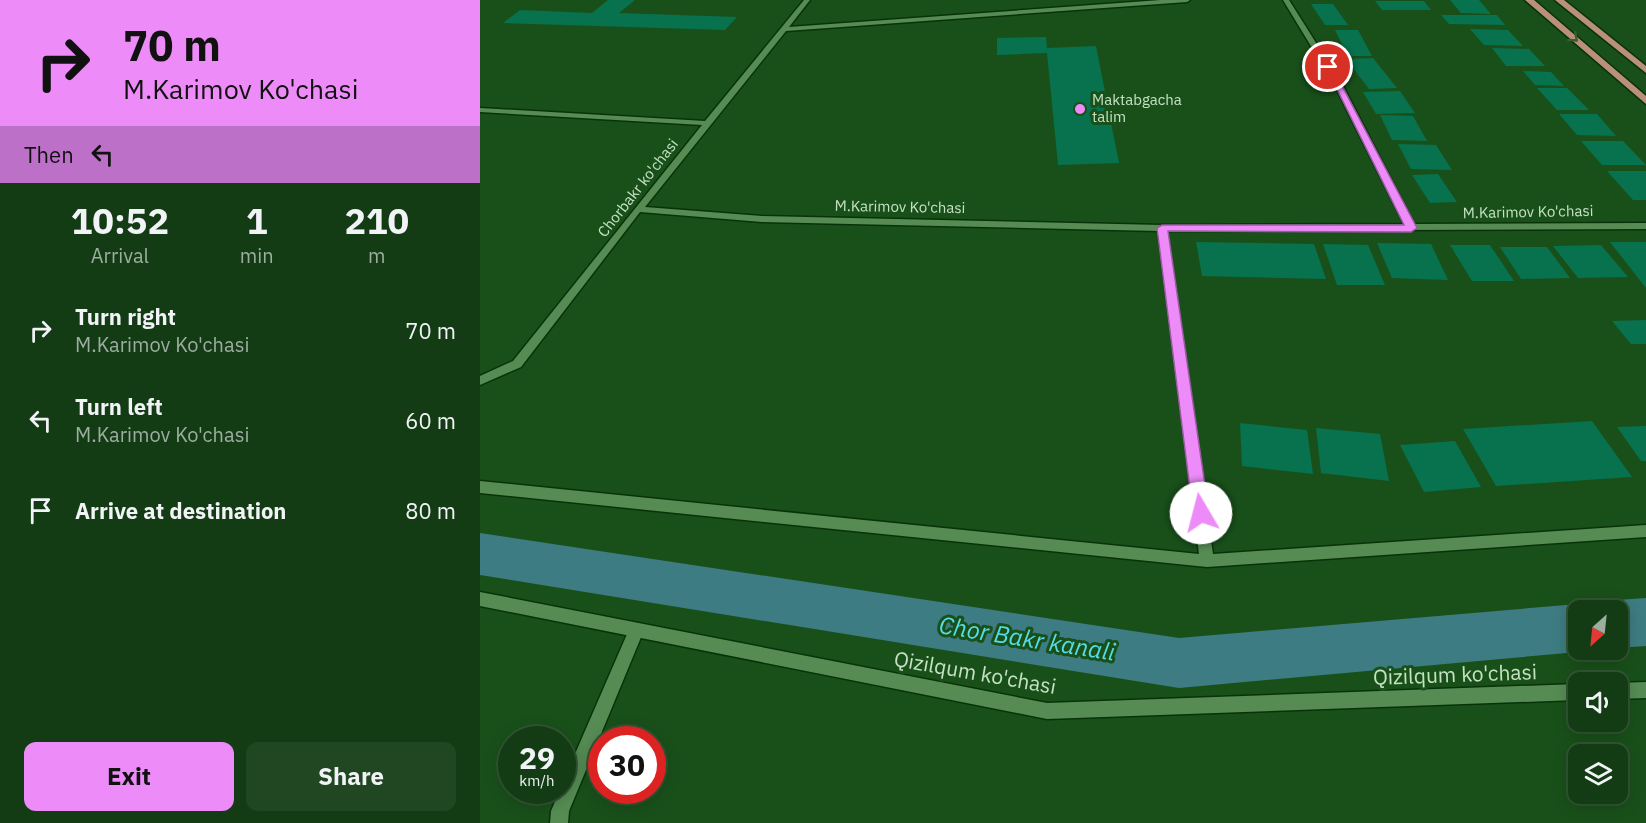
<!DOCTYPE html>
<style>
body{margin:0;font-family:"IBM Plex Sans",sans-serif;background:#204722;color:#f1f3f6;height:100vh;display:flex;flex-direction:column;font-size:22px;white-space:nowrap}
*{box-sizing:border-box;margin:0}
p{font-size:20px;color:#9dada0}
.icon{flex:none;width:33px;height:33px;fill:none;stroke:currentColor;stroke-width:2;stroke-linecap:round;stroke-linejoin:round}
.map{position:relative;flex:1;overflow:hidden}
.drawer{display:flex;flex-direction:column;background:#133c14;width:480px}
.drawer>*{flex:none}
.banner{background:#ed8cf9;color:#111;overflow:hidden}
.needle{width:39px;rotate:207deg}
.fabs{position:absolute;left:1088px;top:600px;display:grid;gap:12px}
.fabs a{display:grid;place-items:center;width:60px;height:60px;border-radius:12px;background:#133c14;box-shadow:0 3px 15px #0003,0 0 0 2px #325634;font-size:30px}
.speed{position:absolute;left:18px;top:726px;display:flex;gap:12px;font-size:30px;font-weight:700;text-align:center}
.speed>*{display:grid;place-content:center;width:78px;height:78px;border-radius:50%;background:#133c14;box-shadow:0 3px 15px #0003,0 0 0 2px #325634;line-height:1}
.speed small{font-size:15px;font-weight:400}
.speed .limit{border:9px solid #d22;background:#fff;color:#111}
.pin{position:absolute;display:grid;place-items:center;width:51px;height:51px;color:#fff;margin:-26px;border:3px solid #fff;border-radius:50%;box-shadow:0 2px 6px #0007}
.me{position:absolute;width:66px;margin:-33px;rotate:352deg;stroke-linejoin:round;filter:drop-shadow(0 0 4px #0008)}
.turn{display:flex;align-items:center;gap:21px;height:126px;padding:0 24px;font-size:27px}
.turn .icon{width:78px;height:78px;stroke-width:2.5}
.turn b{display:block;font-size:42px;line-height:51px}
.then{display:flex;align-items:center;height:57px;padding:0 24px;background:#0003;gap:12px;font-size:22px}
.eta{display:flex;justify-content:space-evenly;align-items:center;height:102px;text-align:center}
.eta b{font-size:36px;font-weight:700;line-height:42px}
.primary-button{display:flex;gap:12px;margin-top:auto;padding:12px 24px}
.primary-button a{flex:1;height:69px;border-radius:12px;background:#ed8cf9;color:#111;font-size:24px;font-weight:700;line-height:69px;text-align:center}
.primary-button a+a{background:#204722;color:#f1f3f6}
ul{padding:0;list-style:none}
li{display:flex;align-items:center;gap:18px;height:90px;padding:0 24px}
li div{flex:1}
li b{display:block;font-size:22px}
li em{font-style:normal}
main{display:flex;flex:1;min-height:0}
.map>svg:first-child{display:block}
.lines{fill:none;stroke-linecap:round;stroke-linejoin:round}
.canal{fill:#3d7c82;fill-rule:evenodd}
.building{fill:#08714e}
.service-casing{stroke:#083309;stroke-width:3}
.minor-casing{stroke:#083309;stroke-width:3}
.primary-casing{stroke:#083309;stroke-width:3}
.service{fill:#568c54;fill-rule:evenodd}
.minor{fill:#568c54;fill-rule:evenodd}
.primary{fill:#ba9178;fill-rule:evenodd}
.oneway{stroke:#395d2d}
.route{fill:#ed8cf9;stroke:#9a5ba2;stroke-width:1.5}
.poi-dot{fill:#ed8cf9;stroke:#19501a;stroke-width:2}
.labels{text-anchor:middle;stroke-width:6;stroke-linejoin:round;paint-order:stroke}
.far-poi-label{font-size:15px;fill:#c5e1c3;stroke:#19501a;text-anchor:start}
.far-street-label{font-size:15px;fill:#c5e1c3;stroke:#19501a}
.near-street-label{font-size:21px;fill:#c5e1c3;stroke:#19501a}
.near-water-label{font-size:24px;font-style:italic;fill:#55dce8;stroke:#19501a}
</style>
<main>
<section class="drawer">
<div class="banner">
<div class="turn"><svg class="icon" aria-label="right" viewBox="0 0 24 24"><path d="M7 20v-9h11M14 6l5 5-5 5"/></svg><div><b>70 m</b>M.Karimov Ko'chasi</div></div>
<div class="then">Then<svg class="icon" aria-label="left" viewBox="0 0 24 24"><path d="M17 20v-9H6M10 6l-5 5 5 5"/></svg></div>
</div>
<div class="eta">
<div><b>10:52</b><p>Arrival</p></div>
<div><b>1</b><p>min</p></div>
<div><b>210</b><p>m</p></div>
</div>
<ul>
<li><svg class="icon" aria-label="right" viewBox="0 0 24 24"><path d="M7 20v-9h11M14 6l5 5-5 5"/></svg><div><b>Turn right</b><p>M.Karimov Ko'chasi</p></div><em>70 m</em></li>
<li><svg class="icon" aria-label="left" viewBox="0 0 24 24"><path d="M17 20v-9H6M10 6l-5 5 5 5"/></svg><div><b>Turn left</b><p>M.Karimov Ko'chasi</p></div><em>60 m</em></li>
<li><svg class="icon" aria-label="arrive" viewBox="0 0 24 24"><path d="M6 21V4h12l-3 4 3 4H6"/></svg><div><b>Arrive at destination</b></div><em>80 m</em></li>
</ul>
<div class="primary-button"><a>Exit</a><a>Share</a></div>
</section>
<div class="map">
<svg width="1166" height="823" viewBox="0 0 1166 823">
<rect width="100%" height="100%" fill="#19501a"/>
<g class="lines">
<path class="canal" d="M0,533L699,638L1098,604L1114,610H1098V650H1104L1098,652L699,688L0,575Z
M1166,598V646L1137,648V610H1118L1120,607L1137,600Z"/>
</g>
<path class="building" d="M128,0H155L139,13L257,17L245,30L23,23L40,10L112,13Z
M970,0H999L1011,14L981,13Z
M895,1H944L951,10H902Z
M831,4H853L868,25H845Z
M961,15H1017L1025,25L969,24Z
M990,29L1028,30L1043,46L1004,45Z
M855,30H878L892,56H868Z
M566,37L567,48L616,46L639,163L578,165L567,53L517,55V38Z
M1012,48L1049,49L1065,66H1026Z
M893,58L917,88L889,89L866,59Z
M1043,71L1071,72L1084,86L1055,85Z
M1057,88H1087L1109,110H1077Z
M920,91L935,113L896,114L883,92Z
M1079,114H1117L1136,136L1097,135Z
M900,115L933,116L947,141L912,140Z
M1101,141H1143L1166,165H1122Z
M918,144L956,145L972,170L931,169Z
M1127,171H1166V200H1153Z
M958,174L977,202L950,203L932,175Z
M716,242L834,244L846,279L722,276Z
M1130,242H1166V288Z
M897,243L951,244L968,280L912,278Z
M843,244L888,245L905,285H857Z
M970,245H1010L1034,281H992Z
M1121,245L1148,277L1098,278L1073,246Z
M1020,247H1067L1090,278L1041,279Z
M1166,320V344H1151L1132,321Z
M1112,421L1152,477L1016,486L983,429Z
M760,423L827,430L833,474L762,466Z
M1166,426V461H1161L1137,427Z
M836,428L900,434L909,481L841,473Z
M975,441L1001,487L944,492L920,445Z"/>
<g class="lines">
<defs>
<path id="service" d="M156,623L161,625L164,630L89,811L88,823H70L71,811L80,790H82V784L151,625Z"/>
<path id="minor" d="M324,0H330L309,27L681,0H710L707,2L306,31L165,207L282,216L682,225L924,224L854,84L803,0H809L862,84L934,224L1166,223V229L687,231L733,554L1166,525V537L727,567L0,493V481L719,554L678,231L282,222L160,212L41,367L0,385V376L33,361L222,125L0,112V108L225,121Z
M0,592L567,703L1098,684V700L567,719L0,606Z
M1166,682V698L1137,699V683Z"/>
<path id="primary" d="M1045,0H1054L1166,96V104Z
M1075,0H1084L1166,66V73Z"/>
</defs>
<use href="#service" class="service-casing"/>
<use href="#minor" class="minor-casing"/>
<use href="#primary" class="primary-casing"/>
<use href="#service" class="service"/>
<use href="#minor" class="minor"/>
<use href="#primary" class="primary"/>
</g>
<defs><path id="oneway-chevron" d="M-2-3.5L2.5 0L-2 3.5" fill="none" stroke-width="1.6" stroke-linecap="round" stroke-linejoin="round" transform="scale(1.5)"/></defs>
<use class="oneway" href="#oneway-chevron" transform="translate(1094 38) rotate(41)"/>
<path class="route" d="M845,65L852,67L937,228L931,232L688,231L729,513L721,520L713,513L677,228L682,225H924Z"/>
<circle class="poi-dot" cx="600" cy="109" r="6"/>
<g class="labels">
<g class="far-poi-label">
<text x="612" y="105">Maktabgacha<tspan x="612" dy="17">talim</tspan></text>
</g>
<g class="far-street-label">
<text transform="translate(158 188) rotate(-52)" y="5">Chorbakr ko'chasi</text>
<text transform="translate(420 207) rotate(1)" y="5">M.Karimov Ko'chasi</text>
<text transform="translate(1048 212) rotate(-1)" y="5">M.Karimov Ko'chasi</text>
</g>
<g class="near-street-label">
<text transform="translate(495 673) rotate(10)" y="7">Qizilqum ko'chasi</text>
<text transform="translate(975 675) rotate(-2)" y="7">Qizilqum ko'chasi</text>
</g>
<g class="near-water-label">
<text transform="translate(547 639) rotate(9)" y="8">Chor Bakr kanali</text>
</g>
</g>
</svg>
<div class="fabs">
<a><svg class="needle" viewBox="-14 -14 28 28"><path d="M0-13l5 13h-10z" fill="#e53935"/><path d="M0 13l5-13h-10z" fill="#9dada0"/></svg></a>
<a><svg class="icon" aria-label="sound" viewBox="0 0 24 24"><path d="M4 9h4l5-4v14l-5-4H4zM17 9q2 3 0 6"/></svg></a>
<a><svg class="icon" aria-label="layers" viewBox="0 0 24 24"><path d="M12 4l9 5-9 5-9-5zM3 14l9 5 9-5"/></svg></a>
</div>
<div class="speed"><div>29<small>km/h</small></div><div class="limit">30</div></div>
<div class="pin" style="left:848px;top:67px;background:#d93025"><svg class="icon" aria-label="arrive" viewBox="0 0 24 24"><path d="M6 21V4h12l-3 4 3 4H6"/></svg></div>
<svg class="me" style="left:721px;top:513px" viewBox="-20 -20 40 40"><circle r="19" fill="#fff"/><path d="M0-13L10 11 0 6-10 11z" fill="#ed8cf9"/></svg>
</div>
</main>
